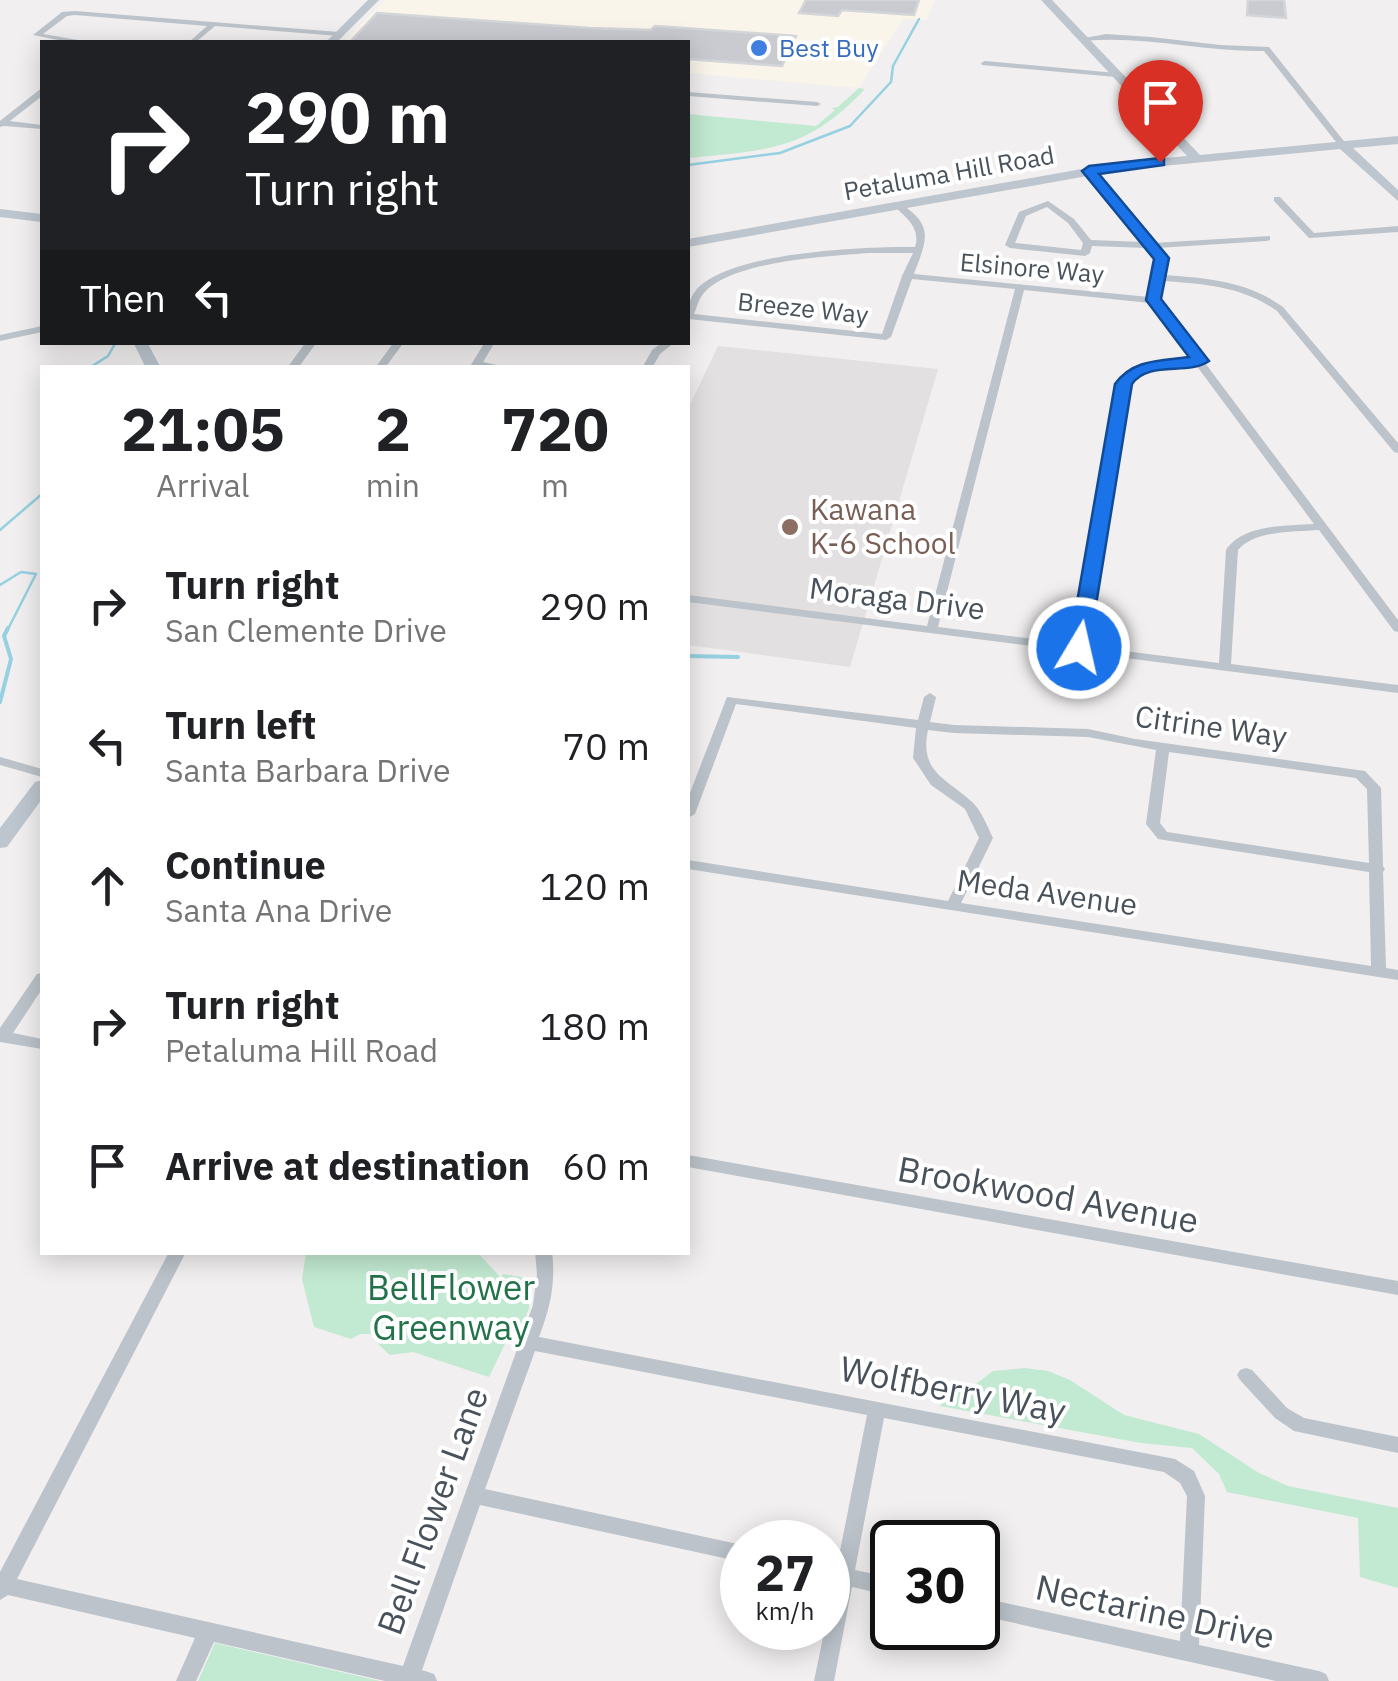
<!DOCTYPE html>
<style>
body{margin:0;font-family:"IBM Plex Sans",sans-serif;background:#f6f6f6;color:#202124;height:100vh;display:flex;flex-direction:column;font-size:38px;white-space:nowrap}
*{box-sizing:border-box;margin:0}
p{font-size:32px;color:#757577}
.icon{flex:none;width:55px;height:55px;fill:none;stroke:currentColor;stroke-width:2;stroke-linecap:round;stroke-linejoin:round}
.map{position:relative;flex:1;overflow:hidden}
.side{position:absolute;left:40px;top:365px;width:650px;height:890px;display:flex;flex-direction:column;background:#fff;border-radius:0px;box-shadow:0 5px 25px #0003}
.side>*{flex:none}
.hud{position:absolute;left:40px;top:40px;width:650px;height:305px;border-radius:0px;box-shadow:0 5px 25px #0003;background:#202124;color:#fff;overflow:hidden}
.speed{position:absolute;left:720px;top:1520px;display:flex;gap:20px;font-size:50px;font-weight:700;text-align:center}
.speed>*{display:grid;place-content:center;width:130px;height:130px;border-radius:50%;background:#fff;box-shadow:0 5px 25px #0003;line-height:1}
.speed small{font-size:25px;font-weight:400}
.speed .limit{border:5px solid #111;border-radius:15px;background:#fff;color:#111}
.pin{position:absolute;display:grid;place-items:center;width:85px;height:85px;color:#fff;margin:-102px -42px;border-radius:50% 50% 50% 0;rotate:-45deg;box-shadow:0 0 10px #0007}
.pin .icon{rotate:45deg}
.me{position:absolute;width:110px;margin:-55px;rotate:9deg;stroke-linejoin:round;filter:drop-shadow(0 0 8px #0008)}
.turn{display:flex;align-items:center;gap:35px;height:210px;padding:0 40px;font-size:45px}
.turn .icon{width:130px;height:130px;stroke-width:2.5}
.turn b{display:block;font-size:70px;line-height:85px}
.then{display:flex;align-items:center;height:95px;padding:0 40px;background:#0003;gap:20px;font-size:38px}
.eta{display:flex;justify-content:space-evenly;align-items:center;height:170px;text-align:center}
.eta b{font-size:60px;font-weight:700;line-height:70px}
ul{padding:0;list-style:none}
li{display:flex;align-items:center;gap:30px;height:140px;padding:0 40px}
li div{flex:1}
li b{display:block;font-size:38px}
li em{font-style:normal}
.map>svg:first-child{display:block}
.commercial{fill:#faf5ea}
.education{fill:#e2e0e0}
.green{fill:#c2e9d1}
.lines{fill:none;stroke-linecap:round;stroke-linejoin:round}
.stream-far1{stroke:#95d1e1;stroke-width:2.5}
.stream{stroke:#95d1e1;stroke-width:4}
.building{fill:#c9cbd1;stroke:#d3d5d9;stroke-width:2.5}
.street{fill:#bcc3ca;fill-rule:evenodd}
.secondary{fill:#bdc5ce;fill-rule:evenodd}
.route{fill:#1a73e8;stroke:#114b97;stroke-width:2.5}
.shop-dot{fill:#3f7fe0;stroke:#fff;stroke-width:4}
.education-dot{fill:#8d6e63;stroke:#fff;stroke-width:4}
.labels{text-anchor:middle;stroke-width:8;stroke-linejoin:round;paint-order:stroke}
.far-shop-label{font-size:25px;fill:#366cbe;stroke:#fff;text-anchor:start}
.far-street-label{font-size:25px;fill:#49525a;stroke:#fff}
.education-label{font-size:30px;fill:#785e54;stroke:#fff;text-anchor:start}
.street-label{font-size:30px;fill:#49525a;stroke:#fff}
.near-street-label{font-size:35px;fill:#49525a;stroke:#fff}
.near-park-label{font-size:35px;fill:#22724a;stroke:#fff}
</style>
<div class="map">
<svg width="1398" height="1681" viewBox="0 0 1398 1681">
<rect width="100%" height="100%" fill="#f1efef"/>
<path class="commercial" d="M385,0H935L927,20L903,19L859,88L688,73V42H343Z"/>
<path class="education" d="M718,346L938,369L850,667L688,645V409Z"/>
<path class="green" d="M859,88L865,89C807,151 768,150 688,158V114L816,126L835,110L831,108L838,107Z
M306,1253L479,1254L501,1278L503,1274L521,1277L529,1286V1308L522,1327H513L489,1377L413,1352L390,1355L379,1345L378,1334H360L351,1339L314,1327L302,1279Z
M1025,1368L1048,1371L1070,1380L1124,1415L1199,1434L1259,1473L1288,1486L1398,1508V1588L1360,1577L1358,1518L1227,1492L1219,1474L1192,1448L1141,1443L940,1406L949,1390L967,1391L993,1371Z
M215,1643L380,1681H198Z"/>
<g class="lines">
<path class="stream-far1" d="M688,165L780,153L850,126L891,82L893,66L919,19
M89,368L108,356L116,342
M0,530L42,494
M0,585L21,572L36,574L7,631"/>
<path class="stream" d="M688,656L738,657
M0,702L11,659L4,636L8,628"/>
</g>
<path class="building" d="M806,0H919L914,15L842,10L838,16L799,13Z
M1248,0H1284L1286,18L1247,15Z
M377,13L589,28L651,30L655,26L796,36L782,66L688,59V42H350Z"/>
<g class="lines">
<path class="street" d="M75,11L339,32L343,34L339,36L215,26L196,42H189L207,26L75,15L67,16L43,34L78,40L81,42H68L33,35L62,12Z
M1106,34L1151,37L1220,45L1269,47L1347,145L1340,147L1264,51C1203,52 1144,35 1083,41L1079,39Z
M985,61L1116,73L1120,75L1116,77L982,65L981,63Z
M39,90H42V96L10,121L42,125V129L4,126L0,127V121Z
M688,92L817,102L821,104L817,106L688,96Z
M1089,168L1092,169L1153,243L1270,236V240L1267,241L1157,248L1166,259L1164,275C1207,278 1247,281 1283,307L1398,443V453L1394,452L1277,311C1242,286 1204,284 1163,281L1158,300L1202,358L1205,359V363L1398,620V632L1394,631L1319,530C1294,532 1255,530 1238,550L1231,664L1398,685V693L688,602V595L927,626L1015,289L912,279L891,337L886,340L688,319C688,307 689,299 696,290C728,252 866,246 915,247C921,229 907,218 895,207V203L898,202C935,225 927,239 914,274L1149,297L1156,259L1147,248L1092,246L1090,253L1085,256L1010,248L1005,245L1019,212L1048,201L1074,219L1091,240L1143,242L1086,173L1085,171ZM1047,207L1068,223L1083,243L1081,250L1015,243L1026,216ZM869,253H913L902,276L882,334L694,314C697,307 699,298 704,293C731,261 829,256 869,253ZM1024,290L1150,303L1192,359C1165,361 1138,362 1119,384L1073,644L938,627ZM1196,365L1314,524C1286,526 1243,524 1226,550L1219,663L1085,646L1129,385C1147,366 1172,367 1196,365Z
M1274,197H1280L1314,233L1398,226V232L1309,238L1274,201Z
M42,326V332L0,341V335Z
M306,342H317L298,368H287Z
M394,342H404L385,368H375Z
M485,342H495L483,362L510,368H469Z
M663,342H675L660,354L652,368H642L652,350Z
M930,693L936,697L930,722L954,725L1088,729L1135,739L1365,771L1381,788L1383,866L1385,869L1383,872L1386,968L1398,970V980L688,869V860L948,901L979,838L965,809L931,785L913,758L916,728L736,704L695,814L688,818V798L727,697L918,720L924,697ZM928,730L954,733L1088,737L1156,750L1146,824L1158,839L1369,872L1371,966L961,903L993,838C987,826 982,811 972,802C946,778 919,772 928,730ZM1169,752L1356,778L1367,789L1369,863L1167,832L1160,823Z
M0,757L42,769V777L0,765Z
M42,973V989L13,1033L42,1039V1049L0,1042V1028L37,974Z
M688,1155L1398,1281V1295L688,1167Z
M169,1252H186L17,1579L403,1666L533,1305L537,1274L535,1252H552C556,1283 550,1308 539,1337L1175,1459L1194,1471L1205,1496L1199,1645L1319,1671L1326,1674L1329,1681H1276L978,1615V1597L1180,1641L1187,1496L1180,1483L1164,1472L884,1418L855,1570L892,1578V1596L852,1587L834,1681H814L825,1628H828V1612L833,1583L828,1582V1564L837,1566L867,1415L535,1351L485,1489L742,1545V1562L480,1505L422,1670L434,1674L437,1681H385L214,1642L196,1681H176L195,1638L8,1595L0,1600V1572Z
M1246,1368L1252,1370L1287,1408L1304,1418L1398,1437V1453L1294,1431L1275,1418L1240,1380L1237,1375L1240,1370Z"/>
<path class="secondary" d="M368,0H379L337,42H326Z
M1041,0H1052L1200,155L1398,136V144L1353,148L1398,190V201L1340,149L1121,170L688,247V239L1121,162L1187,156Z
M0,209L42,214V222L0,217Z
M133,342H147L161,368H146Z
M42,780V799L7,847L0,848V828L35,782Z"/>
</g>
<path class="route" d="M1160,158L1164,159V165L1099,174L1169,258L1161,299L1209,361C1188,376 1149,360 1132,384L1089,648L1079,654L1069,648L1115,384C1133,359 1160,361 1189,357L1146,300L1154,259L1082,171L1089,166Z"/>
<circle class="shop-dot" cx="759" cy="48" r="10"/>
<circle class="education-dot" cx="790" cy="527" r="10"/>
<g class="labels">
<g class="far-shop-label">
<text x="779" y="57">Best Buy</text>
</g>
<g class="far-street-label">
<text transform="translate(949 173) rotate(-10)" y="9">Petaluma Hill Road</text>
<text transform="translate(1032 268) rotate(5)" y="9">Elsinore Way</text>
<text transform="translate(803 308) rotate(6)" y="9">Breeze Way</text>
</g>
<g class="education-label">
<text x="810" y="520">Kawana<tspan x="810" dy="34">K-6 School</tspan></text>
</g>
<g class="street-label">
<text transform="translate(897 599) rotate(7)" y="10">Moraga Drive</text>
<text transform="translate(1211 727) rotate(8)" y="10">Citrine Way</text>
<text transform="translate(1047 893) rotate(8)" y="10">Meda Avenue</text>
</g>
<g class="near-street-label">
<text transform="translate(1048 1195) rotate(10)" y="12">Brookwood Avenue</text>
<text transform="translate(953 1390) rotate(11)" y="12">Wolfberry Way</text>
<text transform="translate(433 1511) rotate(-70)" y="12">Bell Flower Lane</text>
<text transform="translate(1155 1612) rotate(12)" y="12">Nectarine Drive</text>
</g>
<g class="near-park-label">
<text x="451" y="1300">BellFlower<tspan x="451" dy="40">Greenway</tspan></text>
</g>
</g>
</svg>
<div class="speed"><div>27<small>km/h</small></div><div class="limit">30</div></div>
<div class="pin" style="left:1160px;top:162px;background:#d93025"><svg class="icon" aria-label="arrive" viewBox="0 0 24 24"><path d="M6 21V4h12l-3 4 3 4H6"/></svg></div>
<svg class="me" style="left:1079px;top:648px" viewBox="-20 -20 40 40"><circle r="17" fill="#1a73e8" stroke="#fff" stroke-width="3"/><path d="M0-11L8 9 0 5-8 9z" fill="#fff"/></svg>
<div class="hud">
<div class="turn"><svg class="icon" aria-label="right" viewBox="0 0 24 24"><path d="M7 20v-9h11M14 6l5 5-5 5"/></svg><div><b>290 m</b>Turn right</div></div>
<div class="then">Then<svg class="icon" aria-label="left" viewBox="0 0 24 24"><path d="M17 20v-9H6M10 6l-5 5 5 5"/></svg></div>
</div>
<section class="side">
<div class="eta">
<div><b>21:05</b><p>Arrival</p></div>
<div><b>2</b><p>min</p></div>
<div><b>720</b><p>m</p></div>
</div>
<ul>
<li><svg class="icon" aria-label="right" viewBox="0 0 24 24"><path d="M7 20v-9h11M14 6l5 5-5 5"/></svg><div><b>Turn right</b><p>San Clemente Drive</p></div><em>290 m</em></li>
<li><svg class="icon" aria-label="left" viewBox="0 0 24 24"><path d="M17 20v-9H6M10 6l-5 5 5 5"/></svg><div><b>Turn left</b><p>Santa Barbara Drive</p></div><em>70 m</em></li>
<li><svg class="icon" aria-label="ahead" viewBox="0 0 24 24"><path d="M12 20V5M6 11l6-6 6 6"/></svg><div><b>Continue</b><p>Santa Ana Drive</p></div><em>120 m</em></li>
<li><svg class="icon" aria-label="right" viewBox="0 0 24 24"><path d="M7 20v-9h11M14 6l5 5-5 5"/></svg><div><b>Turn right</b><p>Petaluma Hill Road</p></div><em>180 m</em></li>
<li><svg class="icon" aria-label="arrive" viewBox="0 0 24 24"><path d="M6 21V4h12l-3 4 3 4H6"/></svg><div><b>Arrive at destination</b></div><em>60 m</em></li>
</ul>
</section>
</div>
